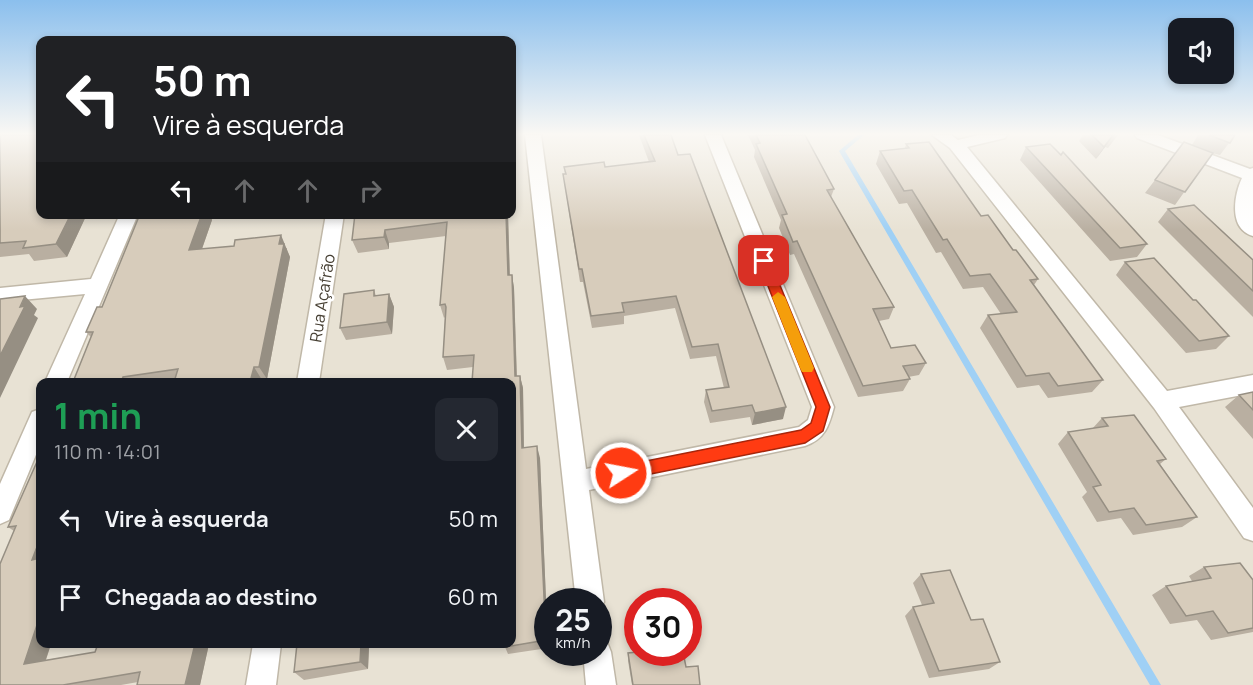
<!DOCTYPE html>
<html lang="pt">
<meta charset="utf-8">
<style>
body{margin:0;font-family:Manrope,sans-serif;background:#242831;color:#f1f3f6;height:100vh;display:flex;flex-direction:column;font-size:22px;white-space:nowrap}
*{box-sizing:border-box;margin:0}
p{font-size:20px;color:#9ea1a6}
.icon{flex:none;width:33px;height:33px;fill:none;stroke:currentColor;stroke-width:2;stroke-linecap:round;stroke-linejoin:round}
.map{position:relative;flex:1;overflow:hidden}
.side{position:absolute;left:36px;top:378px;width:480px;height:270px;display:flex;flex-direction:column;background:#171b24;border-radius:12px;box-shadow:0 3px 9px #0003}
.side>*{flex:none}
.guide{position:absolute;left:36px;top:36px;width:480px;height:183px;border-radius:12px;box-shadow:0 3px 9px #0003;background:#202124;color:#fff;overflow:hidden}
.controls{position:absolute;left:1168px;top:18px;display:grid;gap:12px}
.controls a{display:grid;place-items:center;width:66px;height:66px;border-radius:12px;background:#171b24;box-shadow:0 3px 9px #0003;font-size:30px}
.speed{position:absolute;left:534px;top:588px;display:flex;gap:12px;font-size:30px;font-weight:700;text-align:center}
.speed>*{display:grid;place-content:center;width:78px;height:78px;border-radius:50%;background:#171b24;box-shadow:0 3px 9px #0003;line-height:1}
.speed small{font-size:15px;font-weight:400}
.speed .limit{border:9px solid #d22;background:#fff;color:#111}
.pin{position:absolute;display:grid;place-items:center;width:51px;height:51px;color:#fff;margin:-26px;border-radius:12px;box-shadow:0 3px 9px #0006}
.me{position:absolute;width:66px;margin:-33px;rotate:79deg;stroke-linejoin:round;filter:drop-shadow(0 0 4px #0008)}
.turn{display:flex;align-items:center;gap:21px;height:126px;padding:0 18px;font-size:27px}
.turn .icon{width:78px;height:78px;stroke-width:2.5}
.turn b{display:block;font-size:42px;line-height:51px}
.lanes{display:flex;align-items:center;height:57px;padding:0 18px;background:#0003;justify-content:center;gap:30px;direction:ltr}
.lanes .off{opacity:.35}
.round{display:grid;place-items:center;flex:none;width:63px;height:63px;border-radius:12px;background:#242831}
.head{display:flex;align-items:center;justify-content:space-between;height:102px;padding:0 18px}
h1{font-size:36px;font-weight:700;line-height:45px;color:#1e9e55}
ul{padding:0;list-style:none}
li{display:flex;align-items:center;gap:18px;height:78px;padding:0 18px}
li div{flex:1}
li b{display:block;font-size:22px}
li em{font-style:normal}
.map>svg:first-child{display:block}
.residential{fill:#e8e2d4;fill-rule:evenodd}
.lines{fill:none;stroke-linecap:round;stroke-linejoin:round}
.stream{fill:#9fd0f5;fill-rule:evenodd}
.street-casing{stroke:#c0b8a8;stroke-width:3}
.street{fill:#fff;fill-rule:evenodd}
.wall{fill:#b9afa1}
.shaded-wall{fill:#968f83}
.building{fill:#d7ccbb;stroke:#968f83;stroke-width:1.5}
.route{fill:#ff3b12;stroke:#a6260c;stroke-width:1.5}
.slow{fill:#f59e0b}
.labels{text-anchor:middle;stroke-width:5;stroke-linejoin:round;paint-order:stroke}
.street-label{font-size:16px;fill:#484135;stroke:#fff}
</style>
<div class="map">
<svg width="1253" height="685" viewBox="0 0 1253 685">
<rect width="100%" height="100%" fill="#f4f0e6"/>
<path class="residential" d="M0,135L40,214H512V135H1253V685H0ZM40,382H512V644H40ZM548,602H598V652H548ZM638,602H688V652H638Z"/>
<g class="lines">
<path class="stream" d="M858,135H864L845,151L1161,685H1150L839,151Z"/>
<defs>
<path id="street" d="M525,135H541L586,469L799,427L808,420L812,407L705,135H721L834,407C829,426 825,439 805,446L589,490L604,602L598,612V602H576Z
M932,135H951L958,140L979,135H1007L1005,138L967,147L1167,391L1253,375V393L1179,407L1253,508V541L1244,538L1154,408L950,148Z
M1135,135H1158L1250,169L1253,168V236C1228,229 1234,195 1242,178L1137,138Z
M120,214H138L67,382H45L85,294L0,302V288L91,279Z
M326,214H344L319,382H297Z
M40,409V445L9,520L0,524V484L32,412Z
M598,638L607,642L611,652L616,685H586L583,652H598Z
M253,644H281L276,685H246Z"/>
</defs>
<use href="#street" class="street-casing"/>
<use href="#street" class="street"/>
</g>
<path class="wall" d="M0,135L40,214H87L67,257L34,261L29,254L0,257Z
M639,135H671L678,155L783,419L752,425L750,417L710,423L704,402L706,390L724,388L716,356L690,359L675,308L624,316V324L592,328L583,282H580L565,187L563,174H565L564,167H605L649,162Z
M748,135H805L834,189L831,197L894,307L889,319L879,321L891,348L926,363L919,375L908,377L910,379L903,391L858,397L794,254L790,255L779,228L781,220L754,157L755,150Z
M1083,135H1118L1108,148L1105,147L1096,159L1079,141Z
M1198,135H1235L1220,155L1212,153L1175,205L1145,193L1155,180L1192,145Z
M906,144L981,216L1013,250L1038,279L1034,285L1103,380L1092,392L1048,398L1039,385L1017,388L980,328L988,315L1001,314L983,287L963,289L941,252L936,253L907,203L899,204L876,164L880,151L905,148Z
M1026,147L1147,244L1137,257L1110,261L1020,160Z
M1168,209L1253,260V317L1158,222Z
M355,214H508L510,275H512L514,288L517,376H520L523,388L524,448L540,458L548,648L508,654L505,647L512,382L473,367L447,370L443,357L445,317L444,318L440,305L446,236L389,243V249L358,253L352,240Z
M211,217L212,220L202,249L287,248V250L290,257L267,379L262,380L261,382H73L91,337L86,332L102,307Z
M1125,262L1193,300L1229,336L1216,349L1186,353L1116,275Z
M374,290L376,296L389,294L394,307L392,334L346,340L340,328Z
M1253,392V439L1225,407L1239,395Z
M1102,418L1166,459L1160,464L1197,517L1182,527L1133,535L1121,518L1097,522L1082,497L1087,492L1058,444L1068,432L1092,429Z
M40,455V644H51L46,660L95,652L98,644H209L200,685L138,682L121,685H0L14,531L8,527Z
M1204,567L1253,580V632L1211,640L1197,620L1170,624L1152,595L1166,586L1192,581L1189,576Z
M921,574L971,620L1000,662L989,669L929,678L905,616L913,607L922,605L913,583Z
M297,644H391L369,647L368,669L304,680L294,672Z
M454,644H496L457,648Z
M628,653L686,667L700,685H632L628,661Z"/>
<path class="shaded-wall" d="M1113,135L1105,147L1096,159L1104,147Z
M71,214H87L67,257L56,244Z
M202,214H211V217L212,220L197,263L189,250Z
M506,214H508L510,288L508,275Z
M385,230L389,243V249L384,237Z
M281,235L290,257L267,379L259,367Z
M512,275L514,288L517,388L515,376Z
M389,294L394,307L392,334L387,322Z
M25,296L37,309L34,315L38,318L0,398V356Z
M254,367L262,380L261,382H250Z
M520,376L523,388L524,459L522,448Z
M123,377L129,382H121Z
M786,407L783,419L752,425L755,413Z
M537,446L540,458L548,646L546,640Z
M40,539V565L32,560Z
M40,616V644H51L42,671L24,664Z
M195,644H209L200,685H185Z
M361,644H366L369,647L368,669L360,662Z"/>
<path class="building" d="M0,135H40V214H71L56,244L23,248L26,241L0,243Z
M644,135H671L678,155L690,154L786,407L755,413L752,405L712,411L706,390L729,387L718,344L692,347L676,296L622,303L624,312L591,316L582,269H579L563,174H566L564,167L604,162L605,167L655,161Z
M756,135H805L834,189L827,190L894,307L873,309L891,348L915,345L926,363L903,366L910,379L863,386L797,241L793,242L782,215L787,214L756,144L760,143Z
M1092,135H1113L1104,147Z
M1209,135H1235L1230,143Z
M929,142L981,216L988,215L1013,250H1016L1038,279L1030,280L1103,380L1058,386L1049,373L1026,376L988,315L1017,312L990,274L970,276L947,239L943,240L912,190L904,191L880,151L909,148L906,144Z
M1184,142L1213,153L1185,192L1155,180Z
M1050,144L1061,155L1063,152L1147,244L1120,248L1026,147Z
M1194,205L1253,260V291L1168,209Z
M140,214H202L189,250L234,246L235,240L281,235L279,244H284L259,367H254L250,382H174L178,369L123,377L121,382H73L93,332H86L97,307H102Z
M355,214H506L508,275H512L515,376H520L522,448L537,446L546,640L505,647L504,644H512V382H472L474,355L443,357L446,307L445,304L440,305L447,222L385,230L384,237L352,240Z
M1154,258L1193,300H1196L1229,336L1199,341L1125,262Z
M374,290V296L389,294L387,322L340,328L344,294Z
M25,296L20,307L25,306L0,356V299Z
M1253,392V410L1239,395Z
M1134,415L1166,459L1157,461L1197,517L1146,525L1134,508L1109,512L1093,487L1101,485L1068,432L1108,426L1102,418Z
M40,455V539L32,560L40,558V616L24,664L95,652L98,644H195L185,685H137L140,672L63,685H0V564L16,526L8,527Z
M1240,563L1253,580V628L1228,633L1213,611L1186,616L1166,586L1211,578L1204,567Z
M950,570L971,620L983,619L1000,662L939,671L913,607L934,603L921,574Z
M297,644H361L360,662L294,672Z
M638,652H683L686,667L698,666L700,685H633L628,653Z"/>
<linearGradient id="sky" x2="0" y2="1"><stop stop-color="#8bbfed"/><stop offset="0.58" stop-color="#faf8f4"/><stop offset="1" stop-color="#faf8f4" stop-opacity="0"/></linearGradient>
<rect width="1253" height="231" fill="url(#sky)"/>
<path class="route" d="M764,256L770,261L830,407L823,431L805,443L621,480L615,478L613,473L615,468L621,466L801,430L811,423L816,407L758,261Z"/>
<path class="slow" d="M778,292L785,297L814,368L812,372H802L800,368L772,297Z"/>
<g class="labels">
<g class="street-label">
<text transform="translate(322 298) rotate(-81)" y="6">Rua Açafrão</text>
</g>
</g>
</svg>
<div class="controls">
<a><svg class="icon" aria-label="sound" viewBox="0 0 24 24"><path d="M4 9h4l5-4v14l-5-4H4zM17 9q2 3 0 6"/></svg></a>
</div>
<div class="speed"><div>25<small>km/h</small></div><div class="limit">30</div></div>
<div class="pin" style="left:764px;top:261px;background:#d93025"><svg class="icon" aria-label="arrive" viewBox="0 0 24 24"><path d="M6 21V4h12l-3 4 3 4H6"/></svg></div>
<svg class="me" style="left:621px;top:473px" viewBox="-20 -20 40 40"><circle r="17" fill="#ff3b12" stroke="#fff" stroke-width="3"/><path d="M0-11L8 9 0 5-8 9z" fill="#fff"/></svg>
<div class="guide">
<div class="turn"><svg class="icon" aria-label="left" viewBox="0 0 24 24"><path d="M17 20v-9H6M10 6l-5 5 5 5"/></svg><div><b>50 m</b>Vire à esquerda</div></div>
<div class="lanes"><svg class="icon" aria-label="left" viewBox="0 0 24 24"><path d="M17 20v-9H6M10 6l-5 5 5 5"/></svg><svg class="icon off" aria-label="ahead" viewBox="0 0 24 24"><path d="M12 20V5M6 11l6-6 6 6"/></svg><svg class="icon off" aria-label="ahead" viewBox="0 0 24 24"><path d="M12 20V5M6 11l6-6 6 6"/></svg><svg class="icon off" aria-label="right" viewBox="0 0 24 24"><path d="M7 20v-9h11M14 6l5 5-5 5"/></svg></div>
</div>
<section class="side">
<div class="head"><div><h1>1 min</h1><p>110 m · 14:01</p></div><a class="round"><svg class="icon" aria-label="close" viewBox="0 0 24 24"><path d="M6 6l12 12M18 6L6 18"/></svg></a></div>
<ul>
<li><svg class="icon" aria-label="left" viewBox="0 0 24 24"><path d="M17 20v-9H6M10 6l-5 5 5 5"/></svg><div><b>Vire à esquerda</b></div><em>50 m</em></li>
<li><svg class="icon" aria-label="arrive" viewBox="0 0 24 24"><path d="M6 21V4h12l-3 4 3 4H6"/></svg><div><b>Chegada ao destino</b></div><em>60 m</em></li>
</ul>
</section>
</div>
